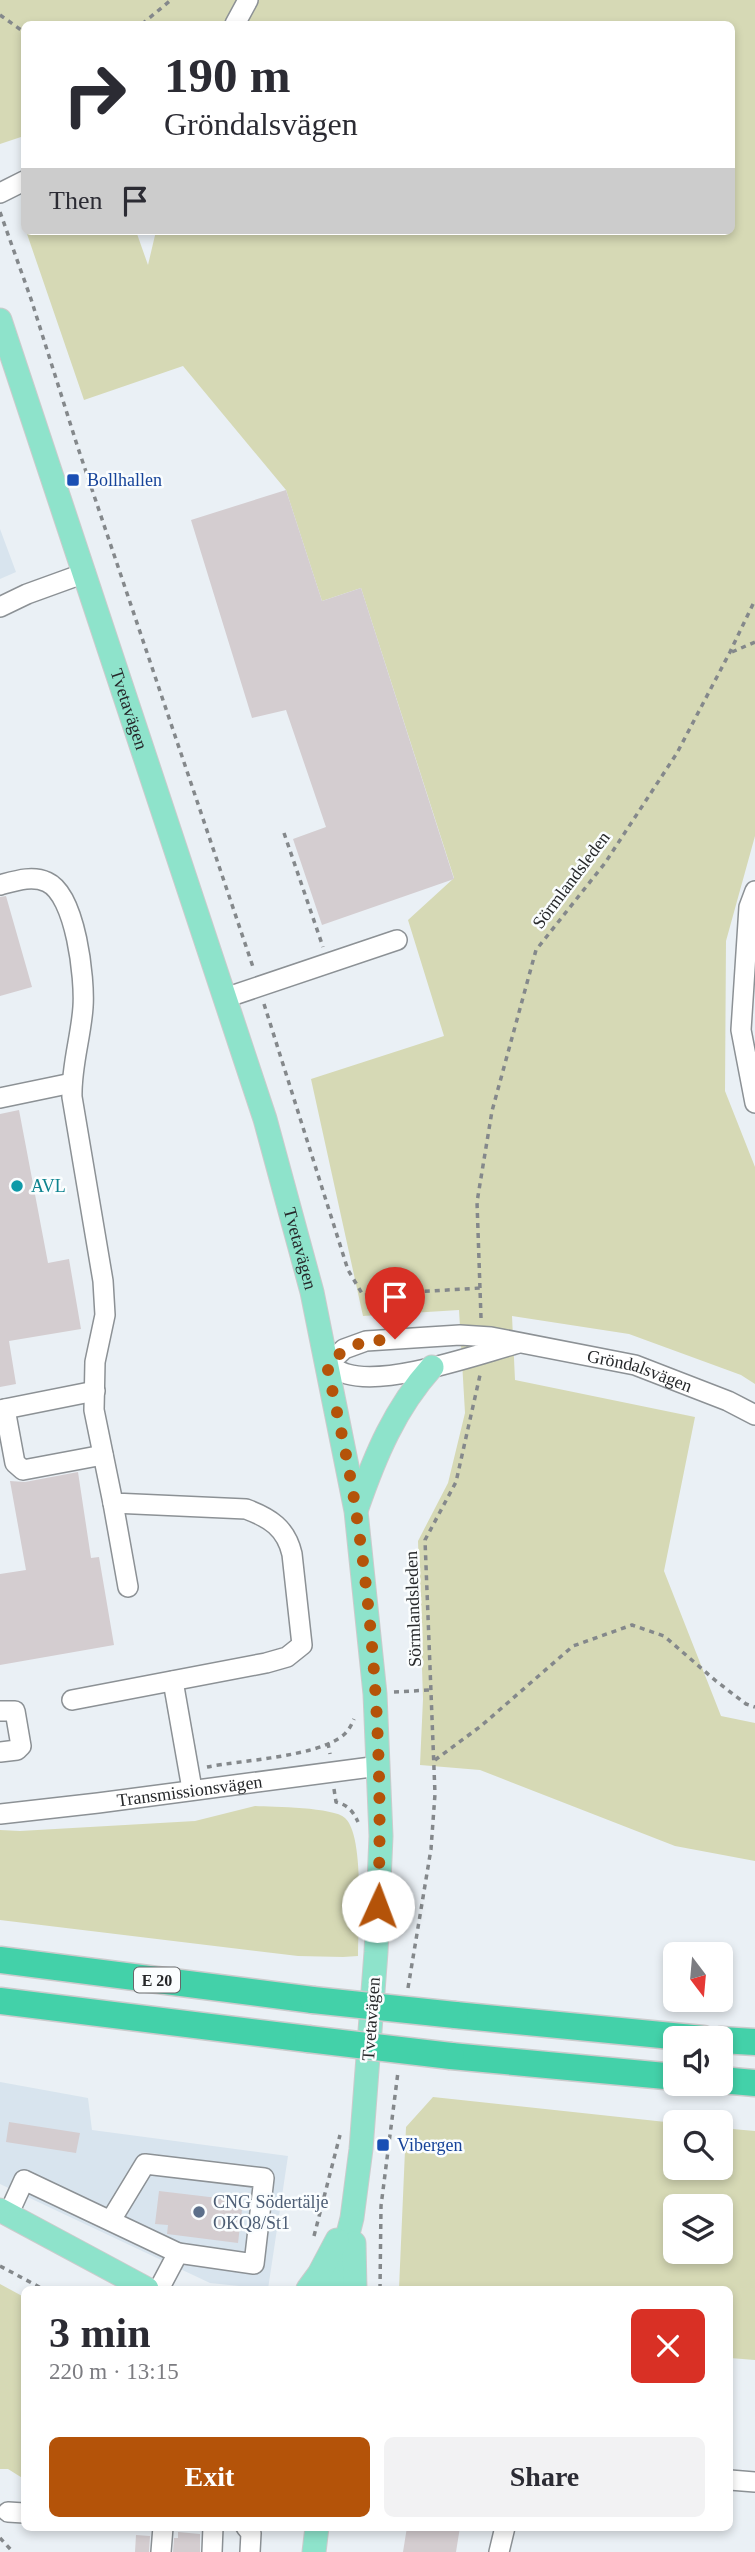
<!DOCTYPE html>
<meta charset="utf-8">
<style>
body{margin:0;font-family:Georgia,serif;background:#f2f2f3;color:#2b2b33;height:100vh;display:flex;flex-direction:column;font-size:26px;white-space:nowrap}
*{box-sizing:border-box;margin:0}
p{font-size:23px;color:#7c7c81}
.icon{flex:none;width:38px;height:38px;fill:none;stroke:currentColor;stroke-width:2;stroke-linecap:round;stroke-linejoin:round}
.map{position:relative;flex:1;overflow:hidden}
.panel{position:absolute;left:21px;top:2286px;width:712px;height:245px;display:flex;flex-direction:column;background:#fff;border-radius:10px;box-shadow:0 4px 10px #0003}
.panel>*{flex:none}
.banner{position:absolute;left:21px;top:21px;width:714px;height:214px;border-radius:10px;box-shadow:0 4px 10px #0003;background:#fff;color:#2b2b33;overflow:hidden}
.needle{width:46px;rotate:164deg}
.buttons{position:absolute;left:663px;top:1942px;display:grid;gap:14px}
.buttons a{display:grid;place-items:center;width:70px;height:70px;border-radius:10px;background:#fff;box-shadow:0 4px 10px #0003;font-size:35px}
.pin{position:absolute;display:grid;place-items:center;width:60px;height:60px;color:#fff;margin:-72px -30px;border-radius:50% 50% 50% 0;rotate:-45deg;box-shadow:0 0 7px #0007}
.pin .icon{rotate:45deg}
.me{position:absolute;width:77px;margin:-38px;rotate:2deg;stroke-linejoin:round;filter:drop-shadow(0 0 5px #0008)}
.turn{display:flex;align-items:center;gap:24px;height:147px;padding:0 28px;font-size:32px}
.turn .icon{width:91px;height:91px;stroke-width:2.5}
.turn b{display:block;font-size:49px;line-height:60px}
.then{display:flex;align-items:center;height:66px;padding:0 28px;background:#0003;gap:14px;font-size:26px}
.round{display:grid;place-items:center;flex:none;width:74px;height:74px;border-radius:10px;background:#f2f2f3}
.head{display:flex;align-items:center;justify-content:space-between;height:119px;padding:0 28px}
h1{font-size:42px;font-weight:600;line-height:52px}
.action{display:flex;gap:14px;margin-top:auto;padding:14px 28px}
.action a{flex:1;height:80px;border-radius:10px;background:#b45309;color:#fff;font-size:28px;font-weight:600;line-height:80px;text-align:center}
.action a+a{background:#f2f2f3;color:#2b2b33}
.map>svg:first-child{display:block}
.built{fill:#d8e4ee}
.green{fill:#d6d9b5;fill-rule:evenodd}
.building{fill:#d4cdd0}
.lines{fill:none;stroke-linecap:round;stroke-linejoin:round}
.minor-casing{stroke:#8c9195;stroke-width:22}
.major-casing{stroke:#cbcbcc;stroke-width:25}
.highway-casing{stroke:#cbcbcc;stroke-width:29}
.path{stroke:#84888b;stroke-width:3.5;stroke-dasharray:5 5;stroke-linecap:butt}
.minor{stroke:#fff;stroke-width:19}
.major{stroke:#8ee3cb;stroke-width:23}
.highway{stroke:#43d1a9;stroke-width:26}
.highway-bridge-casing{stroke:#cbcbcc;stroke-width:29;stroke-linecap:butt}
.highway-bridge{stroke:#43d1a9;stroke-width:26}
.route{stroke:#b45309;stroke-width:12;stroke-dasharray:0 21.6}
.transit-dot{fill:#1a4fb4;stroke:#fafdfe;stroke-width:2.5}
.culture-dot{fill:#0f9aa8;stroke:#fafdfe;stroke-width:2.5}
.service-dot{fill:#5c6f8a;stroke:#fafdfe;stroke-width:2.5}
.labels{text-anchor:middle;stroke-width:5;stroke-linejoin:round;paint-order:stroke}
.shield{fill:#fafdfe;stroke:#66686a;stroke-width:2}
.shield-label{font-size:16px;font-weight:bold;fill:#26282a}
.transit-label{font-size:18px;fill:#164399;stroke:#fafdfe;text-anchor:start}
.street-label{font-size:18px;fill:#26282a;stroke:#fafdfe}
.culture-label{font-size:18px;fill:#0d838f;stroke:#fafdfe;text-anchor:start}
.service-label{font-size:18px;fill:#4e5e75;stroke:#fafdfe;text-anchor:start}
</style>
<div class="map">
<svg width="755" height="2552" viewBox="0 0 755 2552">
<rect width="100%" height="100%" fill="#eaf0f5"/>
<path class="built" d="M0,529L16,572L0,579Z
M0,2082L88,2098L92,2130L288,2156L268,2289L210,2283L0,2184Z"/>
<path class="green" d="M0,0H755V836L726,941L725,1091L755,1167V1384L741,1375L629,1334L512,1316L515,1380L695,1417L664,1571L721,1716L755,1723V1861L675,1846L480,1770L420,1765L423,1699L418,1541L448,1483L465,1413L459,1310L363,1316L311,1079L444,1036L408,920L454,878L361,588L322,601L286,490L183,366L84,400L26,231H136L148,265L156,231H732V24H24V136L0,144Z
M255,1806C273,1807 334,1807 345,1818C365,1836 358,1927 358,1956L343,1957L298,1956L0,1920V1830L20,1831L195,1821Z
M433,2097L675,2123L676,2168H721V2128L755,2131V2360L730,2358V2289H399L406,2127ZM676,2207H721V2252H676Z
M0,2284L24,2297V2479L8,2469H0Z"/>
<path class="building" d="M286,490L322,601L361,588L454,879L322,925L293,839L326,827L286,710L252,718L191,520Z
M6,896L32,987L0,996V897Z
M19,1110L48,1263L69,1259L81,1329L9,1341L16,1384L0,1387V1114Z
M78,1472L91,1558L99,1557L114,1645L0,1665V1574L26,1570L10,1481L25,1482Z
M9,2122L80,2133L76,2153L6,2142Z
M159,2191L243,2201L238,2243L167,2234L168,2225L155,2224Z
M407,2527H460L456,2552H403Z
M178,2532L200,2534V2552H173L174,2538H178Z
M136,2535L150,2536L149,2552H135Z"/>
<g class="lines">
<defs>
<g id="minor">
<path d="M235,24L248,0"/>
<path d="M0,193L24,181"/>
<path d="M0,607L27,594L85,573"/>
<path d="M0,885C15,881 32,875 47,882C76,895 85,979 83,1007C81,1037 71,1067 72,1097L103,1281L105,1315L95,1362L94,1410L113,1503L246,1509C270,1518 286,1528 292,1554L302,1645L287,1657L266,1663L72,1700"/>
<path d="M755,891L749,907L741,1030L755,1103"/>
<path d="M225,998L397,940"/>
<path d="M0,1098L72,1083"/>
<path id="s1" d="M519,1343C475,1355 389,1386 347,1374C340,1372 334,1368 327,1365L344,1349L366,1341L460,1335L491,1337L635,1365L728,1401L755,1415"/>
<path d="M5,1409L15,1463L23,1470L103,1455"/>
<path d="M0,1410L95,1391"/>
<path d="M113,1503L128,1587"/>
<path d="M173,1681L192,1789"/>
<path d="M0,1711H15L21,1746L17,1750L0,1752"/>
<path id="s2" d="M0,1814L98,1803L379,1766"/>
<path d="M8,2215L24,2180L178,2253L254,2264L264,2178L145,2164L111,2220"/>
<path d="M159,2289L178,2253"/>
<path d="M730,2480L755,2482"/>
<path d="M8,2512L24,2513"/>
<path d="M246,2527L251,2533L250,2552"/>
<path d="M161,2552L163,2527"/>
<path d="M212,2552L213,2527"/>
<path d="M499,2552L505,2527"/>
</g>
<g id="major">
<path id="s3" d="M0,320L265,1119L312,1292L356,1511L375,1694L381,1836L376,1952L361,2149L352,2218L334,2289"/>
<path d="M357,1508C375,1456 395,1408 432,1367"/>
<path d="M0,2210L147,2289"/>
<path d="M354,2243L355,2289"/>
<path d="M308,2289L319,2274L337,2240"/>
<path d="M314,2552L317,2527"/>
</g>
<path id="highway" d="M0,1960L313,2000
M0,2001L308,2039
M455,2015L703,2039
M721,2040L755,2042
M451,2056L676,2077
M721,2080L755,2083"/>
</defs>
<use href="#minor" class="minor-casing"/>
<use href="#major" class="major-casing"/>
<use href="#highway" class="highway-casing"/>
<path class="path" d="M0,15L24,32
M142,24L171,0
M0,212L31,299L77,445L254,970
M732,652L755,642
M284,833L323,947
M264,1004L348,1270L363,1295L481,1288
M481,1318L477,1202L492,1111L536,950L605,863L677,753L730,652L755,600
M394,1692L430,1690
M328,1743L330,1754
M435,1760L481,1726L573,1646L632,1625L664,1636L716,1681L746,1704L755,1707
M207,1767C243,1760 313,1757 341,1737C348,1732 351,1726 354,1719
M334,1789L336,1802C348,1805 353,1811 358,1822
M408,1988L431,1849L435,1794L425,1540L456,1482L480,1375
M314,2236L340,2135
M0,2266L43,2289
M380,2289L381,2206L398,2072
M0,2538L13,2552"/>
<use href="#minor" class="minor"/>
<use href="#major" class="major"/>
<use href="#highway" class="highway"/>
<defs>
<path id="highway-bridge" d="M313,2000L455,2015
M308,2039L451,2056"/>
</defs>
<use href="#highway-bridge" class="highway-bridge-casing"/>
<use href="#highway-bridge" class="highway-bridge"/>
</g>
<g class="lines">
<path class="route" d="M378,1906C383,1775 376,1642 356,1512C349,1463 337,1414 327,1365C352,1341 361,1342 395,1339"/>
</g>
<g class="transit-dot">
<rect x="66" y="473" width="14" height="14" rx="3.5"/>
<rect x="376" y="2138" width="14" height="14" rx="3.5"/>
</g>
<circle class="culture-dot" cx="17" cy="1186" r="7"/>
<circle class="service-dot" cx="199" cy="2212" r="7"/>
<g class="labels">
<rect class="shield" x="134" y="1967.5" width="46" height="25" rx="5"/>
<g class="shield-label">
<text x="157" y="1986">E 20</text>
</g>
<g class="transit-label">
<text x="87" y="486">Bollhallen</text>
<text x="397" y="2151">Vibergen</text>
</g>
<g class="street-label">
<text dy="6" stroke="none"><textPath href="#s3" startOffset="410">Tvetavägen</textPath></text>
<text transform="translate(571 880) rotate(-53)" y="6">Sörmlandsleden</text>
<text dy="6" stroke="none"><textPath href="#s3" startOffset="976">Tvetavägen</textPath></text>
<text dy="6" stroke="none"><textPath href="#s1" startOffset="523">Gröndalsvägen</textPath></text>
<text transform="translate(413 1609) rotate(-92)" y="6">Sörmlandsleden</text>
<text dy="6" stroke="none"><textPath href="#s2" startOffset="191">Transmissionsvägen</textPath></text>
<text transform="translate(371 2019) rotate(-86)" y="6">Tvetavägen</text>
</g>
<g class="culture-label">
<text x="31" y="1192">AVL</text>
</g>
<g class="service-label">
<text x="213" y="2208">CNG Södertälje<tspan x="213" dy="21">OKQ8/St1</tspan></text>
</g>
</g>
</svg>
<div class="buttons">
<a><svg class="needle" viewBox="-14 -14 28 28"><path d="M0-13l5 13h-10z" fill="#e53935"/><path d="M0 13l5-13h-10z" fill="#7c7c81"/></svg></a>
<a><svg class="icon" aria-label="sound" viewBox="0 0 24 24"><path d="M4 9h4l5-4v14l-5-4H4zM17 9q2 3 0 6"/></svg></a>
<a><svg class="icon" aria-label="search" viewBox="0 0 24 24"><circle cx="10" cy="10" r="6"/><path d="M15 15l6 6"/></svg></a>
<a><svg class="icon" aria-label="layers" viewBox="0 0 24 24"><path d="M12 4l9 5-9 5-9-5zM3 14l9 5 9-5"/></svg></a>
</div>
<div class="pin" style="left:395px;top:1339px;background:#d93025"><svg class="icon" aria-label="arrive" viewBox="0 0 24 24"><path d="M6 21V4h12l-3 4 3 4H6"/></svg></div>
<svg class="me" style="left:378px;top:1906px" viewBox="-20 -20 40 40"><circle r="19" fill="#fff"/><path d="M0-13L10 11 0 6-10 11z" fill="#b45309"/></svg>
<div class="banner">
<div class="turn"><svg class="icon" aria-label="right" viewBox="0 0 24 24"><path d="M7 20v-9h11M14 6l5 5-5 5"/></svg><div><b>190 m</b>Gröndalsvägen</div></div>
<div class="then">Then<svg class="icon" aria-label="arrive" viewBox="0 0 24 24"><path d="M6 21V4h12l-3 4 3 4H6"/></svg></div>
</div>
<section class="panel">
<div class="head"><div><h1>3 min</h1><p>220 m · 13:15</p></div><a class="round" style="background:#d93025;color:#fff"><svg class="icon" aria-label="close" viewBox="0 0 24 24"><path d="M6 6l12 12M18 6L6 18"/></svg></a></div>
<div class="action"><a>Exit</a><a>Share</a></div>
</section>
</div>
